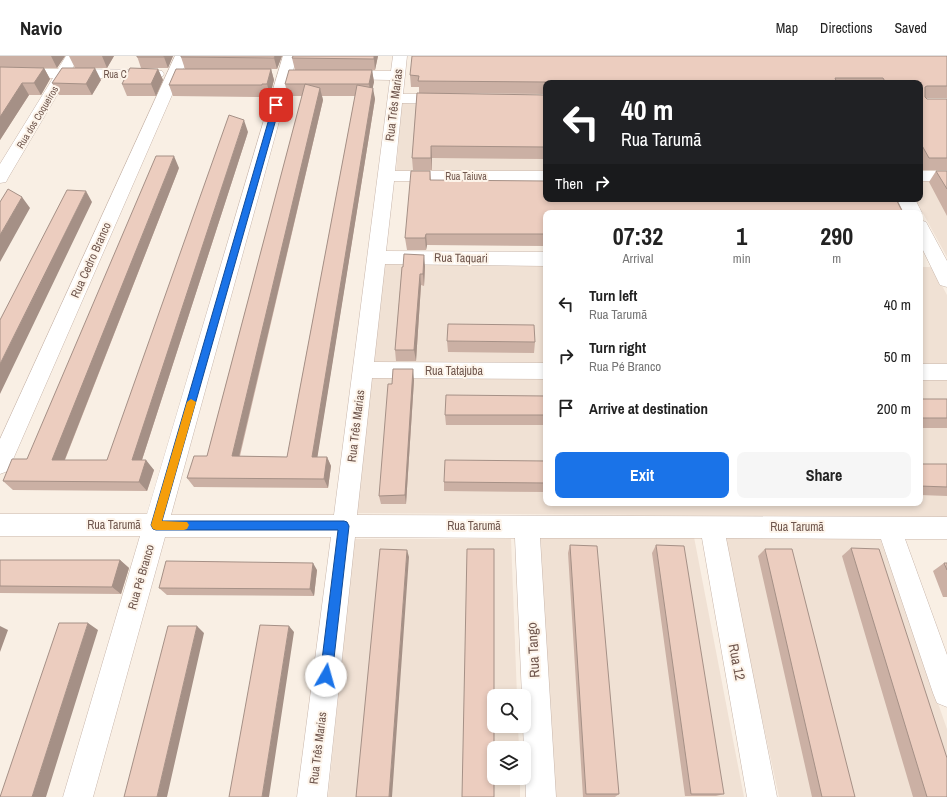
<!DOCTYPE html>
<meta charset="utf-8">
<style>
body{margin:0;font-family:"Archivo Narrow",sans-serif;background:#f6f6f6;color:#222;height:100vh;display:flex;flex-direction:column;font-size:15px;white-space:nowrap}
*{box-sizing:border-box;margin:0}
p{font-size:13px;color:#767676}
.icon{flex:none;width:22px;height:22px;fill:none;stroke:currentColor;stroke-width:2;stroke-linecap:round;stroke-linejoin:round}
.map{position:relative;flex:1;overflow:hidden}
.details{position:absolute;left:543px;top:154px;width:380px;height:296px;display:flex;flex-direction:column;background:#fff;border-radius:8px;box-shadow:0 2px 6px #0003}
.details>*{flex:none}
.top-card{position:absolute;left:543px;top:24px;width:380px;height:122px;border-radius:8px;box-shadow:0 2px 6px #0003;background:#202124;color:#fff;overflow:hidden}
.fabs{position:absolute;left:487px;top:633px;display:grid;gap:8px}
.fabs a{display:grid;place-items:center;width:44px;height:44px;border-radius:8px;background:#fff;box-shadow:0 2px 6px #0003;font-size:20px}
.pin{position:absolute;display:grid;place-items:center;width:34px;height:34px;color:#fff;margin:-17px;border-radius:8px;box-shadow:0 2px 6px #0006}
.me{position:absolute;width:44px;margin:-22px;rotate:7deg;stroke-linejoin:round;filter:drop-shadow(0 0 3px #0008)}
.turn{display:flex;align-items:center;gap:14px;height:84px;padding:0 12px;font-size:18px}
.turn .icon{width:52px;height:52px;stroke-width:2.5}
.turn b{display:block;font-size:28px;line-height:34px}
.then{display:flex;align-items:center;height:38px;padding:0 12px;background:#0003;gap:8px;font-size:15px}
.eta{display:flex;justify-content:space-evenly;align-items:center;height:68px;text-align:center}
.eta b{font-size:24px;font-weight:700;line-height:28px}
.cta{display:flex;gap:8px;margin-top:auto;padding:8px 12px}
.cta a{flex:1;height:46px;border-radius:8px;background:#1a73e8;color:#fff;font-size:16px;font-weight:700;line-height:46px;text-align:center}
.cta a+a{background:#f6f6f6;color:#222}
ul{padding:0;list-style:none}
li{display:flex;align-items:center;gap:12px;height:52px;padding:0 12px}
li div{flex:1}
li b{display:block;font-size:15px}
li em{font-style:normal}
header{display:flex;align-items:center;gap:24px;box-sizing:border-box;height:56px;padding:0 20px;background:#fff;border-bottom:1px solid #e0e0e0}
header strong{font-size:19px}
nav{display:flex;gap:22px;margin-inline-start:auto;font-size:14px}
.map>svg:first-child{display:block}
.residential{fill:#f0e1d4}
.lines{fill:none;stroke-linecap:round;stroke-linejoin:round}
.minor-casing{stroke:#c9b7ac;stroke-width:1}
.minor{fill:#fff;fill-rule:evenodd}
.wall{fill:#cbb0a4;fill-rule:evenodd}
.shaded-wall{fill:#a59086}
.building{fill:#eccdbf;stroke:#a59086}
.route{fill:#1a73e8;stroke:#114b97}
.slow{fill:#f59e0b}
.labels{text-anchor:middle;stroke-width:4;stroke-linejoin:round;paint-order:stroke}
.far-street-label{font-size:10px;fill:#6f564d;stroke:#fdf4ea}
.street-label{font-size:12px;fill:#6f564d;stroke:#fdf4ea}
.near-street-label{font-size:14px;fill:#6f564d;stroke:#fdf4ea}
</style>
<header>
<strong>Navio</strong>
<nav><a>Map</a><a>Directions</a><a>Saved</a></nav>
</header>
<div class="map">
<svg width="947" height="741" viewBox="0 0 947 741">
<rect width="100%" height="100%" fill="#f9efe4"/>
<path class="residential" d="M402,46L546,47V117L396,116Z
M920,119H947V201L915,143H920Z
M379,207L546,208V314L370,313Z
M920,211H932L947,239V317H920Z
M363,320L546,321V447H920V324H947V461L350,457Z
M537,481H694L744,741H551Z
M723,482H880L947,673V741H779Z
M354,483H511L517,640H494V670H518L519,692H494V722H520V741H328Z"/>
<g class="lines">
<defs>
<path id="minor" d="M66,0H80L72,13L157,14L162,15L164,18L162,21L157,22H67L8,122L6,126L0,127V108L53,22L0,21V13H58Z
M175,0H189L11,408L8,415L0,418V383Z
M283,0H297L171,459H334L390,24L343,23L338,22L336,19L338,16L343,15H391L393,0H407L403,38H448L453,40L456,43L453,46L448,48L402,47L395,115H546V125H394L386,195L546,196V210L385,208L374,306L546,307V323L372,322L357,459L947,461V483H905L947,599V651L937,647L933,637L881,483L726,482L777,741H747L702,482H540L556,741H526L523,670L524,640H522L515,482L355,481L327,741H297L331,481H165L93,741H63L140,480H0V458H147Z
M920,115H947V125H920Z
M897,143H915L922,157L920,160V157H904Z
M920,164L926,166L947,205V231L940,229L920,188Z
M920,308H947V324H920Z"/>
</defs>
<use href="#minor" class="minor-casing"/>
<use href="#minor" class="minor"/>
</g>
<path class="wall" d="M0,0H65L57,12H38H44L50,23L41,39H29L0,84Z
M69,0H114L107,12H75Z
M137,0H173L168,12H141Z
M181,0H282L277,13H271L274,24L270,39H265V41L173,40L169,29L185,13L181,1Z
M293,0H378L375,14H372L374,26L372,32L375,43L317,401H327L331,410L328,432L194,431L187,422L207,400L302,40H288L285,28L295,14L292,2ZM322,40H355L287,401L240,400L323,44Z
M947,0V42H926L927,43H947V114H921L920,111V27H546V38L419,37V31H411L410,19Z
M158,13L163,24L156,40H127L122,28Z
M101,24L92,39H59L52,27Z
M417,37L546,39V103L432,102V114H413L412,102Z
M248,76L142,404L154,414L147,435L13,434L3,425L27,403L179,112L65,404H107Z
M430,115L431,124L546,157V190L427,189L426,194H407L405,182Z
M936,115H947V160L929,126Z
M425,210L424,230L421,229L416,305H396L395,294L402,211Z
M447,285L535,286L534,297L448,296Z
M414,324L406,448H381L379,440L392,328Z
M546,340V369H446L445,359Z
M920,343H947V372H920Z
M546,405V436L444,435V426Z
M920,408H947V440L920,439Z
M570,489L619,738L615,741H583L568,497Z
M656,489L724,738L716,740H685L652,497Z
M851,492L947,741H913L842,500Z
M765,493L855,741H812L758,500Z
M0,504H120L129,512L121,538L0,537Z
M944,507H947V541H943L933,515Z
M317,514L314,540L167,539L159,532Z"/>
<path class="shaded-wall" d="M51,0H65L57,12Z
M102,0H114L107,12Z
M164,0H173L168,12L164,1Z
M275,0H282L277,13L274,2Z
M374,0H378L375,14L374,3Z
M44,12L50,23L41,39L34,27Z
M95,12L101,24L92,39L86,28Z
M158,13L163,24L156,40L151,28Z
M271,13L274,24L270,39L267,28Z
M372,14L374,26L371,40L369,28Z
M22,27L29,39L0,84V61Z
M320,32L323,44L237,409L232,400Z
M373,32L375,43L316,410L312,401Z
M244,64L248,76L139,413L132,404Z
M431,90L432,102V114L431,102Z
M174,100L179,112L61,413L52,404Z
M86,135L92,146L0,338V308Z
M22,141L30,152L0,206V179Z
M426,178L427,189L426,194L425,182Z
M424,199L425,210L424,230L423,218Z
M420,218L421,229L416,305L414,294Z
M413,313L414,324L406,448L405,439Z
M327,401L331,410L328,432L324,423Z
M146,404L154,414L147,435L139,426Z
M407,494L409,501L392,741H389Z
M120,504L129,512L121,538L112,531Z
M313,507L317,514L314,540L310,533Z
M88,567L98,574L46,741H32Z
M0,570L8,574L0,596Z
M197,570L204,577L167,741H157Z
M289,570L294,576L269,741H262Z"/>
<path class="building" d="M137,0H164V1H137Z
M181,0H275L274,2L181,1Z
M293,0H374V3L292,2Z
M412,0H947V30H927L925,31V41L927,43H947V102H929L920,86V27H886L883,22H835L837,27H548L547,26L418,25L419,20L410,19Z
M0,11L44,12L34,27H22L0,61Z
M62,12H95L86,28L52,27Z
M130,12L158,13L151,28H122Z
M176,13H271L267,28H262V29H169Z
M289,14H372L369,28H285Z
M305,28L320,32L232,400L287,401L357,29L373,32L312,401H327L324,423L187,422L194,400H207Z
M417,37L546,39V91L431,90V102H412Z
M229,59L244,64L132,404H146L139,426L3,425L12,403H27L156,100H174L52,404H107Z
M411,115H430V124L546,125V143H896L903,157H546V178H426L425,182H405Z
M936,115H947V133Z
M8,133L22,141L0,179V146Z
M67,134L86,135L0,308V264Z
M404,198L424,199L423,218H420L414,294H395L402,211H403Z
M448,268L534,269L535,286L447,285Z
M393,313H413L405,439L379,440L388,328H392Z
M446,339L546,340V359H445Z
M920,343H947V362H920Z
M445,404L546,405V427L444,426Z
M920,408H947V431L920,430Z
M570,489L597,490L619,738H586Z
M656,489L684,490L724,738H691Z
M851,492L879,493L947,702V741H927Z
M380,493L407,494L389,741H356Z
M467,493H494V741H462Z
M765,493H792L855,741H822Z
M0,504H120L112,531L0,530Z
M166,505L313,507L310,533L159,532Z
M944,507H947V514Z
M59,567H88L32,741H0Z
M260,569L289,570L262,741H229Z
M168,570H197L157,741H124Z"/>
<path class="route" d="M276,47L280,49L162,465H344L347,466L349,470L332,620L330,624L326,626L322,624L320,620L338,474H156L153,473L151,469L273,49Z"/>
<path class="slow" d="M191,343L196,346L162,465L187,466L189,469L187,473L184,474H156L153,473L151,469L187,346Z"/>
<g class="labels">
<g class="far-street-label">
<text x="115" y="22">Rua C</text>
<text transform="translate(37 61) rotate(-59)" y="4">Rua dos Coqueiros</text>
<text x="466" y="124">Rua Taiuva</text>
</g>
<g class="street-label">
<text transform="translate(394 49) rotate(-83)" y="4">Rua Três Marias</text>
<text transform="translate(461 202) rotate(1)" y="4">Rua Taquari</text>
<text transform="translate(91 204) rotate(-66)" y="4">Rua Cedro Branco</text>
<text x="454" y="319">Rua Tatajuba</text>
<text transform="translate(356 370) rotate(-83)" y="4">Rua Três Marias</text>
<text x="114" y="473">Rua Tarumã</text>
<text x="474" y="474">Rua Tarumã</text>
<text x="797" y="475">Rua Tarumã</text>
<text transform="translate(141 521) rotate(-74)" y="4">Rua Pé Branco</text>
<text transform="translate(318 692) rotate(-83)" y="4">Rua Três Marias</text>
</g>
<g class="near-street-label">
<text transform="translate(533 594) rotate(-93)" y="5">Rua Tango</text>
<text transform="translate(737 606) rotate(79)" y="5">Rua 12</text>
</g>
</g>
</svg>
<div class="fabs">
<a><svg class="icon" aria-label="search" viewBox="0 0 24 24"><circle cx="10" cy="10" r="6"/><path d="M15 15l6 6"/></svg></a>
<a><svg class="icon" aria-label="layers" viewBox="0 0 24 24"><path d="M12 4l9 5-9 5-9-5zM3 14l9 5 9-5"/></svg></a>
</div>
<div class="pin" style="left:276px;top:49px;background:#d93025"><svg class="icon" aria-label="arrive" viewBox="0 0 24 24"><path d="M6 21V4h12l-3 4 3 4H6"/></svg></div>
<svg class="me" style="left:326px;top:620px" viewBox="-20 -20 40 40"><circle r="19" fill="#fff"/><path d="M0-13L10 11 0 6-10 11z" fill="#1a73e8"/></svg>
<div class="top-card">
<div class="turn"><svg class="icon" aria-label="left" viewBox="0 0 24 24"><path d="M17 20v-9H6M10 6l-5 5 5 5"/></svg><div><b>40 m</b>Rua Tarumã</div></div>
<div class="then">Then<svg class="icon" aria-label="right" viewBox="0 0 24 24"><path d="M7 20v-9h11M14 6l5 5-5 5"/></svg></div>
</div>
<section class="details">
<div class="eta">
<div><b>07:32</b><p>Arrival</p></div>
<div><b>1</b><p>min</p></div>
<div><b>290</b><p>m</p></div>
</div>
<ul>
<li><svg class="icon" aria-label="left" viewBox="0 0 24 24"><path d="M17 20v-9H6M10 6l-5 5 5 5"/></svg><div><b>Turn left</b><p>Rua Tarumã</p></div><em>40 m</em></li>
<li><svg class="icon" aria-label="right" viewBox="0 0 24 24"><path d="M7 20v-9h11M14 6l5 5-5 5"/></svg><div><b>Turn right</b><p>Rua Pé Branco</p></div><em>50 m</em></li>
<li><svg class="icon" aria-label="arrive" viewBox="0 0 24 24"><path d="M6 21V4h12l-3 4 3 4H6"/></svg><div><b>Arrive at destination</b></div><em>200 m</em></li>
</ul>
<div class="cta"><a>Exit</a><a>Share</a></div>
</section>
</div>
